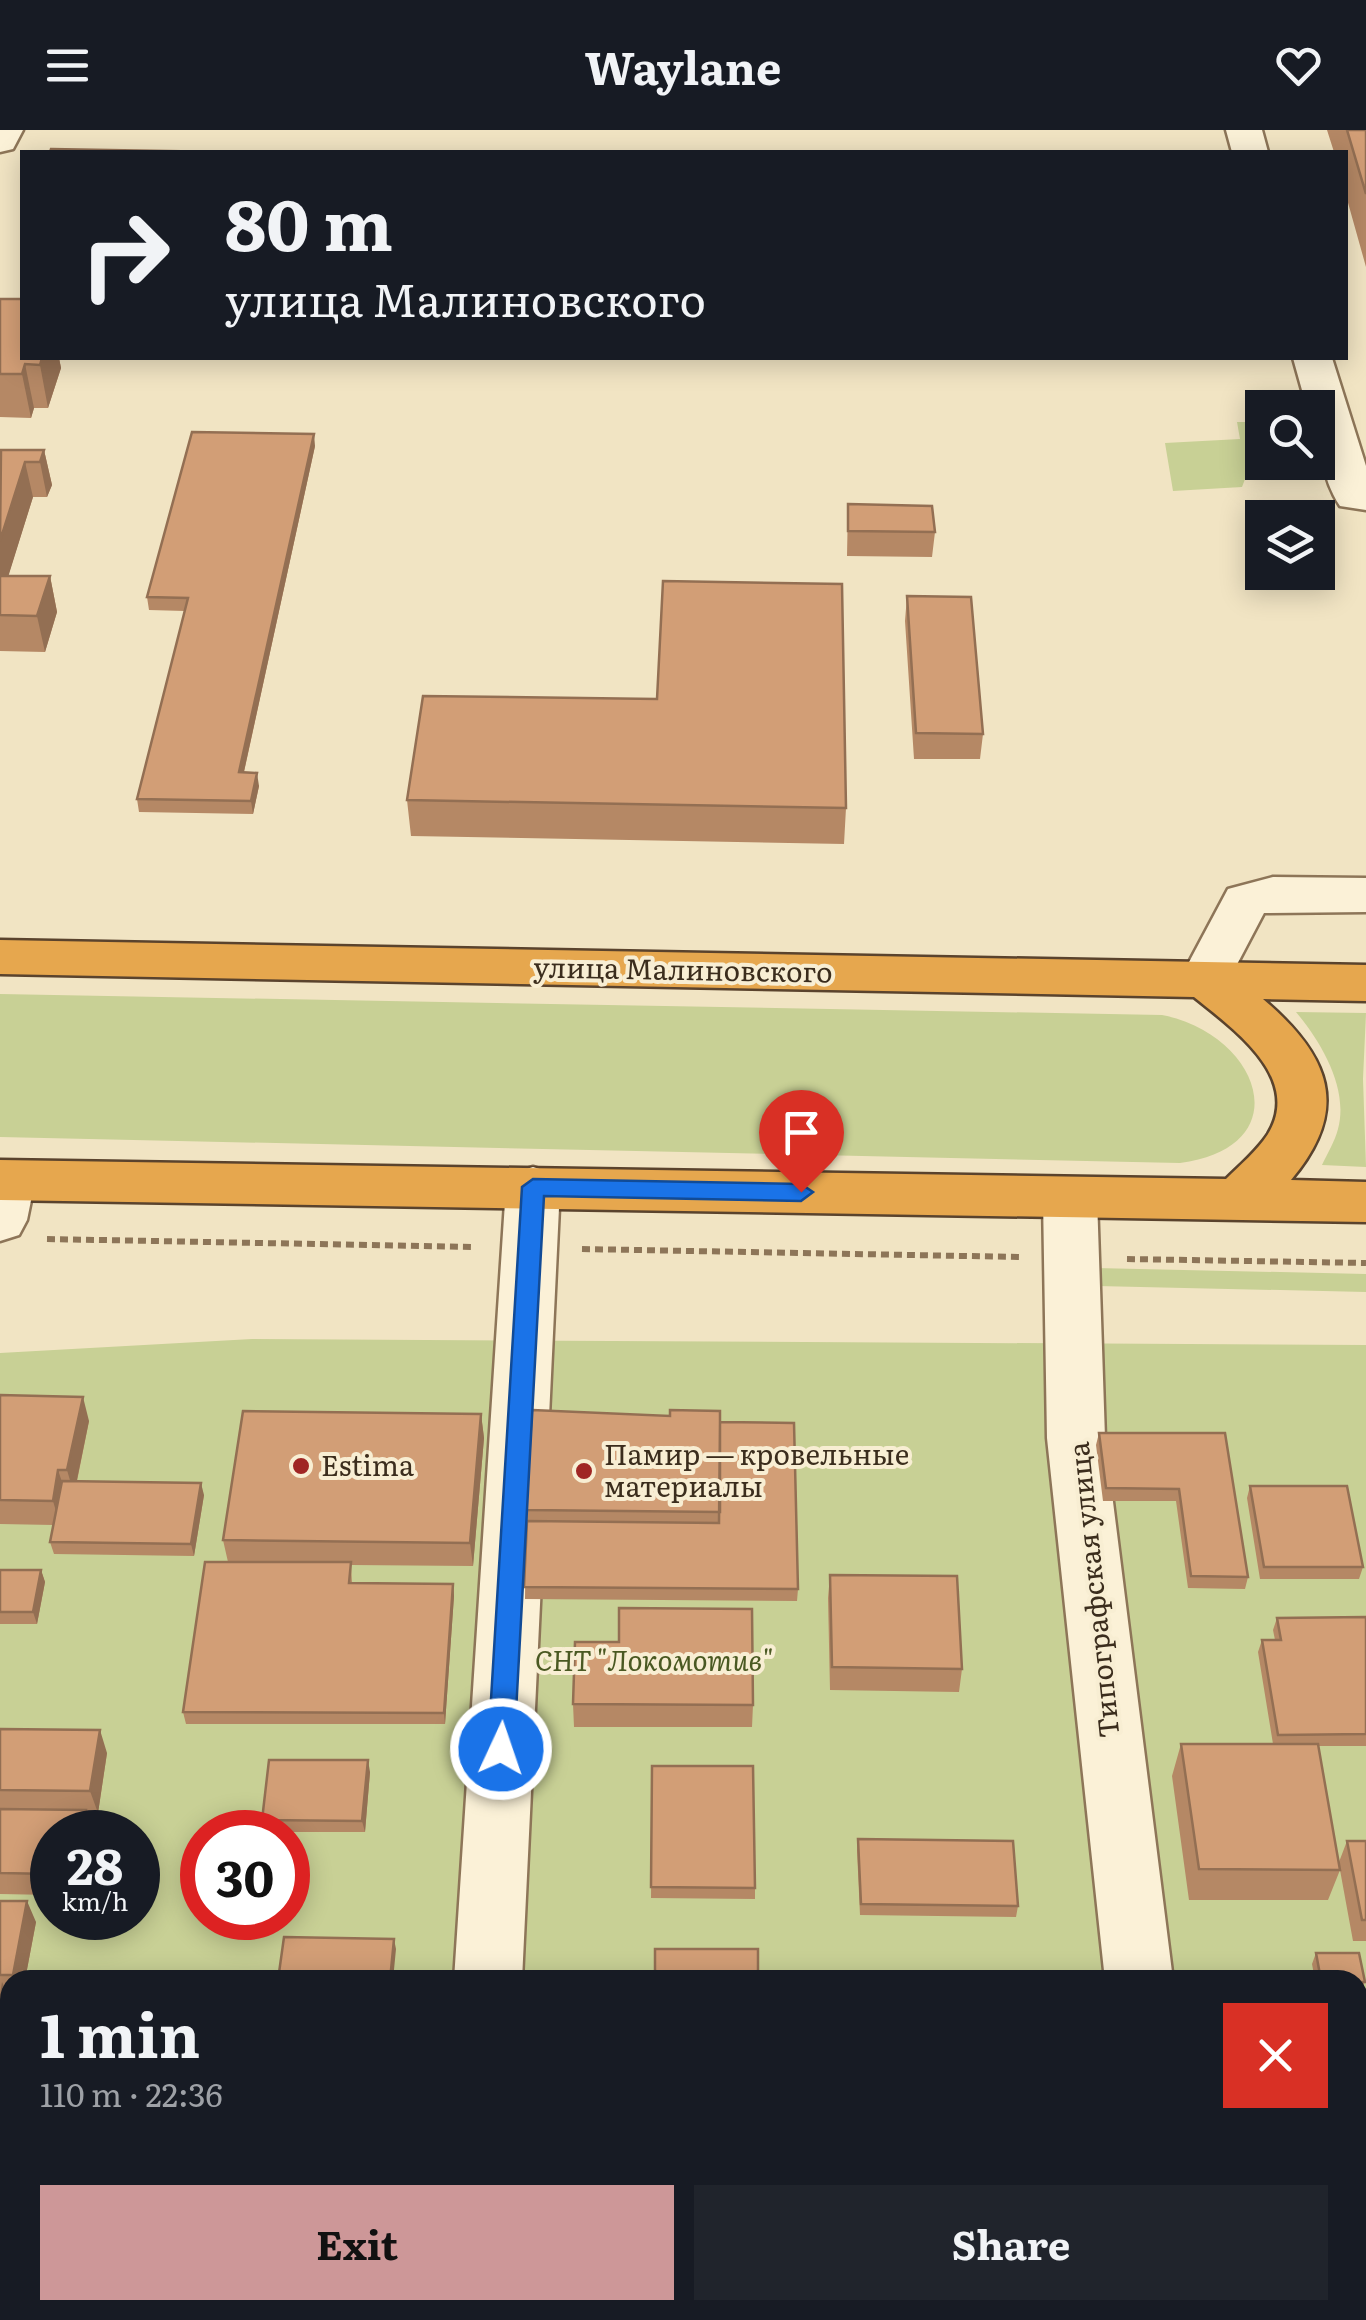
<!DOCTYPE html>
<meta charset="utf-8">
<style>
body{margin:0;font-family:Literata,serif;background:#20242c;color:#f1f3f6;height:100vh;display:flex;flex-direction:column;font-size:38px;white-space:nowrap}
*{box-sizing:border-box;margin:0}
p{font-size:32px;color:#9ea1a6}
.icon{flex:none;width:55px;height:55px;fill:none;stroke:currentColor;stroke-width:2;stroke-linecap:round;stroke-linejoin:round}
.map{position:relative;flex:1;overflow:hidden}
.sheet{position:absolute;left:0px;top:1840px;width:1368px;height:350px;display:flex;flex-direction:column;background:#171b24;border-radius:30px 30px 0 0;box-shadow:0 5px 25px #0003}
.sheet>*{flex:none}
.banner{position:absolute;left:20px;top:20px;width:1328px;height:210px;border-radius:0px;box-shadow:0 5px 25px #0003;background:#171b24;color:#f1f3f6;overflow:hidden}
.tools{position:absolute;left:1245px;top:260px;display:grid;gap:20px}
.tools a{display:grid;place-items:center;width:90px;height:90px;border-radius:0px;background:#171b24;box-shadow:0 5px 25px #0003;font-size:50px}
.speed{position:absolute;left:30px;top:1680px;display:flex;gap:20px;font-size:50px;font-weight:700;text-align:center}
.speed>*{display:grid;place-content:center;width:130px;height:130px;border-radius:50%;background:#171b24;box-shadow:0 5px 25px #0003;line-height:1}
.speed small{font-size:25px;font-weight:400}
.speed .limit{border:15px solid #d22;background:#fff;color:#111}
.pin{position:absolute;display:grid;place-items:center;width:85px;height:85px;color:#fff;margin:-102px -42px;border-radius:50% 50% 50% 0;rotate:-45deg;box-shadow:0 0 10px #0007}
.pin .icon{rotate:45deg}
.me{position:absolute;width:110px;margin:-55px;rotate:3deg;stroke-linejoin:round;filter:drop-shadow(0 0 8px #0008)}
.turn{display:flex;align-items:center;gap:35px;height:210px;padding:0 40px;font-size:45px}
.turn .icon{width:130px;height:130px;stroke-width:2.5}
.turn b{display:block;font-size:70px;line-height:85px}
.round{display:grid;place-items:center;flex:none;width:105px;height:105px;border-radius:0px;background:#20242c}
.head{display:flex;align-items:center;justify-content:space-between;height:170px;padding:0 40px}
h1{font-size:60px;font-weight:700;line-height:75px}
.button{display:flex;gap:20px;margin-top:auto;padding:20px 40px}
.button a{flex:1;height:115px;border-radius:0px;background:#cd9798;color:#111;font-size:40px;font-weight:700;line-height:115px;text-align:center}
.button a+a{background:#20242c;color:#f1f3f6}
header{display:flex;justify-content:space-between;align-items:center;height:130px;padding:0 40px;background:#171b24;font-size:45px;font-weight:700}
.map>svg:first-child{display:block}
.green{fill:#c8d095;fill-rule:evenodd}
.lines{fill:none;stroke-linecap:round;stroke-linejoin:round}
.minor-casing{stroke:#8d7558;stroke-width:5}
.highway-casing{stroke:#5a432d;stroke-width:5}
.path{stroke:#8d7558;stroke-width:6;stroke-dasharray:8 5;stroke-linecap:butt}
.minor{fill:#fbf1d7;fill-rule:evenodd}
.highway{fill:#e6a74e;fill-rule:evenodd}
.wall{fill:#b58865}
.shaded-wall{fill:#936f53}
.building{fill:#d29e76;stroke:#936f53;stroke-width:2.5}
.route{fill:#1a73e8;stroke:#114b97;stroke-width:2.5}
.poi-dot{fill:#a02624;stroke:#f8eed3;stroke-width:4}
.labels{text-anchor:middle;stroke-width:8;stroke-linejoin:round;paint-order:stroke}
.street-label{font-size:28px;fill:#3b2d1d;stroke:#f8eed3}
.poi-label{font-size:28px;fill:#3b2d1d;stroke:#f8eed3;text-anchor:start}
.park-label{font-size:28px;font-style:italic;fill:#4a5922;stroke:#f8eed3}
</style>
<header><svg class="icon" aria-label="menu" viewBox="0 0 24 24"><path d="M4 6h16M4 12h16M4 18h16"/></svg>Waylane<svg class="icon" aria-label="heart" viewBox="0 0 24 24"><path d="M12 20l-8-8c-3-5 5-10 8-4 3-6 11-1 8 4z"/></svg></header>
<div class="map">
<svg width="1366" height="2190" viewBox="0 0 1366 2190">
<rect width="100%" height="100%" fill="#f1e4c3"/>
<path class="green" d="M1237,292H1249L1250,336L1242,357L1173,361L1165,313L1240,309Z
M0,864L1162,885C1260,904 1301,1017 1180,1033L0,1007Z
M1296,882L1366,883L1363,949L1366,1037L1322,1035C1327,1024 1335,1011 1338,999C1349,958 1321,912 1296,882Z
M1095,1138L1366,1144V1162L1097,1156Z
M252,1209L1366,1215V2190H0V1223ZM52,1702H138V1788H52ZM202,1702H288V1788H202ZM10,1850H1358V2180H10Z"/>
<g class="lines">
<defs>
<path id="minor" d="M0,0H23L13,19L0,22Z
M1226,0H1262L1268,22H1232Z
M1293,228H1332L1366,336V380L1340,376C1321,348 1318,310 1318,278H1307Z
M1273,747L1366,748V782L1264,783L1223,861L1205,867L1187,861L1180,849L1228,759Z
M8,1031L27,1037L35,1051L27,1090L19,1105L0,1111V1033Z
M533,1037L552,1043L560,1057L522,1850H454L506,1057L514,1043Z
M1070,1048L1089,1054L1097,1068L1105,1308L1173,1850H1105L1047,1308L1043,1068L1051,1054Z
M432,2180H506V2190H432Z
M1140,2180H1214L1216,2190H1142Z"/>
<path id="highway" d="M0,810L1366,835V871L1263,869C1329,925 1352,978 1291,1050L1366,1052V1092L0,1070V1030L1226,1049C1240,1035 1257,1021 1268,1004C1303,947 1232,898 1194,867L0,844Z"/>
</defs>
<use href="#minor" class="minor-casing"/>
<use href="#highway" class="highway-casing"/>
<path class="path" d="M47,1109L475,1117
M582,1119L1020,1127
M1127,1129L1366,1133"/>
<use href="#minor" class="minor"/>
<use href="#highway" class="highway"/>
</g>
<path class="wall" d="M1327,0H1366V137L1345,62V22H1334Z
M0,169L22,228H59L61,238L48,278H34L31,288L0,287Z
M315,316L244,642L259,656L253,684L139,682L137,669L185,481L149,480L147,467Z
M44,320L52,355L47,367H33L8,446H50L57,482L45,522L0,521V322Z
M848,374L935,402L932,427L847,426Z
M907,466L983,604L980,629H914L905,491Z
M657,569L846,678L844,714L411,706L407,670Z
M0,1265L89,1291L77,1351L204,1365L194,1426L54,1424L50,1412L54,1395L0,1394Z
M481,1284L484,1308L473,1436L351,1435L352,1453L453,1454L454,1466L445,1594H186L183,1582L228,1432L223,1410Z
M720,1292L798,1459L797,1471L525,1469L526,1380Z
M1099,1303H1225L1248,1447L1245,1459L1188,1458L1176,1371H1103L1096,1315Z
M1250,1356L1363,1437L1359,1449H1260L1247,1368Z
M0,1440H41L45,1452L37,1494H0Z
M830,1445L962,1539L959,1562L830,1560L828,1468Z
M1366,1487V1616H1318L1339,1732L1347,1711H1366V1811H1353L1340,1740L1328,1770H1189L1172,1646L1181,1614H1273L1258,1522L1262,1510H1275L1273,1500L1277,1488Z
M573,1574L753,1575L752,1597H574Z
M0,1599L107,1623L98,1683H87L93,1702H52V1765L0,1764Z
M652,1636L755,1758V1769L651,1768Z
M370,1642L365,1702H265L262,1690Z
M858,1709L1018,1776L1016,1787L860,1785L857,1720Z
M0,1771L36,1792L25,1850H10V1866H9L10,1880L0,1936Z
M1316,1823L1365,1852L1360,1862H1358V1850H1315L1312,1834Z
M1358,2014H1366V2155H1361L1358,2128Z
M598,2180H754V2189L598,2188Z"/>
<path class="shaded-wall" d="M42,228H59L61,238L48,278L40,235Z
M25,234L34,278L31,288L22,244Z
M314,304L315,316L241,655L239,642Z
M44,320L52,355L47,367L40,332Z
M25,332L33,367L0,473V411Z
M50,446L57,482L45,522L37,486Z
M257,643L259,656L253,684L251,671Z
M83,1267L89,1291L74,1364L67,1340Z
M481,1284L484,1308L473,1436L470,1413Z
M58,1340L66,1364L60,1395L53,1371Z
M201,1353L204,1365L194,1426L191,1414Z
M41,1440L45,1452L37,1494L33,1482Z
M453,1454L454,1466L445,1594L444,1583Z
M100,1600L107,1623L98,1683L90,1661Z
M368,1630L370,1642L365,1702L362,1691Z
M86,1680L93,1702H82Z
M27,1771L36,1792L25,1850H15L13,1845Z
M394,1809L396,1819L393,1850H390Z
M2,1852L10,1869V1880L0,1936V1865Z"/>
<path class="building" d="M1347,0H1366V64Z
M51,19L225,22H50Z
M0,169H22V228H42L40,235L25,234L22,244H0Z
M192,302L314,304L239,642L257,643L251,671L137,669L188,468L147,467Z
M1,320H44L40,332H25L0,411Z
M848,374L932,376L935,402L848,401Z
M0,446H50L37,486L0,485Z
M663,451L842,454L846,678L407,670L423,566L657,569Z
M907,466L971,467L983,604L916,603Z
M0,1265L83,1267L67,1340H58L53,1371L0,1370Z
M532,1280L670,1286V1280L720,1281V1382L526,1380Z
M243,1281L481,1284L470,1413L223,1410Z
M720,1292L794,1293L798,1459L524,1457L527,1391L719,1393Z
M1099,1303H1225L1248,1447L1191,1446L1179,1359L1106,1358Z
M62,1351L201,1353L191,1414L50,1412Z
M1250,1356H1347L1363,1437H1264Z
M205,1432H351L349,1453L453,1454L444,1583L183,1582Z
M0,1440H41L33,1482H0Z
M830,1445L957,1446L962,1539L832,1537Z
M619,1478L752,1479L753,1575L573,1574L575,1512H619Z
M1366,1487V1604L1278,1605L1262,1510H1281L1277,1488Z
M0,1599L100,1600L90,1661L0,1660Z
M1181,1614H1318L1340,1740L1199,1739Z
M269,1630H368L362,1691L262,1690Z
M652,1636H753L755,1758L651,1757Z
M0,1679L86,1680L82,1702H52V1744L0,1743Z
M858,1709L1013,1711L1018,1776L861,1774Z
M1347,1711H1366V1790H1362Z
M0,1771H27L13,1845H0Z
M284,1807L394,1809L390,1850H278Z
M655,1819H758V1850H655Z
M1316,1823H1359L1365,1852H1358V1850H1321Z
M1358,2014H1366V2101L1358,2045Z"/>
<path class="route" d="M533,1049L801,1054L813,1062L801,1071L544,1066L514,1619L510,1627L501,1631L492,1627L488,1619L522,1057Z"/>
<g class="poi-dot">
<circle cx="301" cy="1336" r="10"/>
<circle cx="584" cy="1341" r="10"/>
</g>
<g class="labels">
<g class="street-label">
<text transform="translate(683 840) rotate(1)" y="10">улица Малиновского</text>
<text transform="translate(1094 1460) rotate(-96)" y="10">Типографская улица</text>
</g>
<g class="poi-label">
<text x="604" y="1335">Памир — кровельные<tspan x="604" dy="32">материалы</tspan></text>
<text x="321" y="1346">Estima</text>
</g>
<g class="park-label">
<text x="654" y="1541">СНТ "Локомотив"</text>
</g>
</g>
</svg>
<div class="tools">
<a><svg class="icon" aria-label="search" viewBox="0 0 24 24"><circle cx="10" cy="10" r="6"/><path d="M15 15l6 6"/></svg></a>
<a><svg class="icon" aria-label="layers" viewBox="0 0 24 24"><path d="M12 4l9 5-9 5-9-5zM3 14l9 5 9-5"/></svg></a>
</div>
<div class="speed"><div>28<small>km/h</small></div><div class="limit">30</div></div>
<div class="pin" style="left:801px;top:1062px;background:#d93025"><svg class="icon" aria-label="arrive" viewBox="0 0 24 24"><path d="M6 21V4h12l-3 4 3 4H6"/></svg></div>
<svg class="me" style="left:501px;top:1619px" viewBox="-20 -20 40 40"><circle r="17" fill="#1a73e8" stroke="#fff" stroke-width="3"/><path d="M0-11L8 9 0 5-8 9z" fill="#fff"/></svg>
<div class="banner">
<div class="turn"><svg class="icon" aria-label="right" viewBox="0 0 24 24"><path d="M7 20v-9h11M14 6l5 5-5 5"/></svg><div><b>80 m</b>улица Малиновского</div></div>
</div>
<section class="sheet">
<div class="head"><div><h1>1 min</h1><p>110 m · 22:36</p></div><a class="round" style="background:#d93025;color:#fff"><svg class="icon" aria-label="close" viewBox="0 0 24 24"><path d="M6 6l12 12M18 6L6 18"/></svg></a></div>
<div class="button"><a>Exit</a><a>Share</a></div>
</section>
</div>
